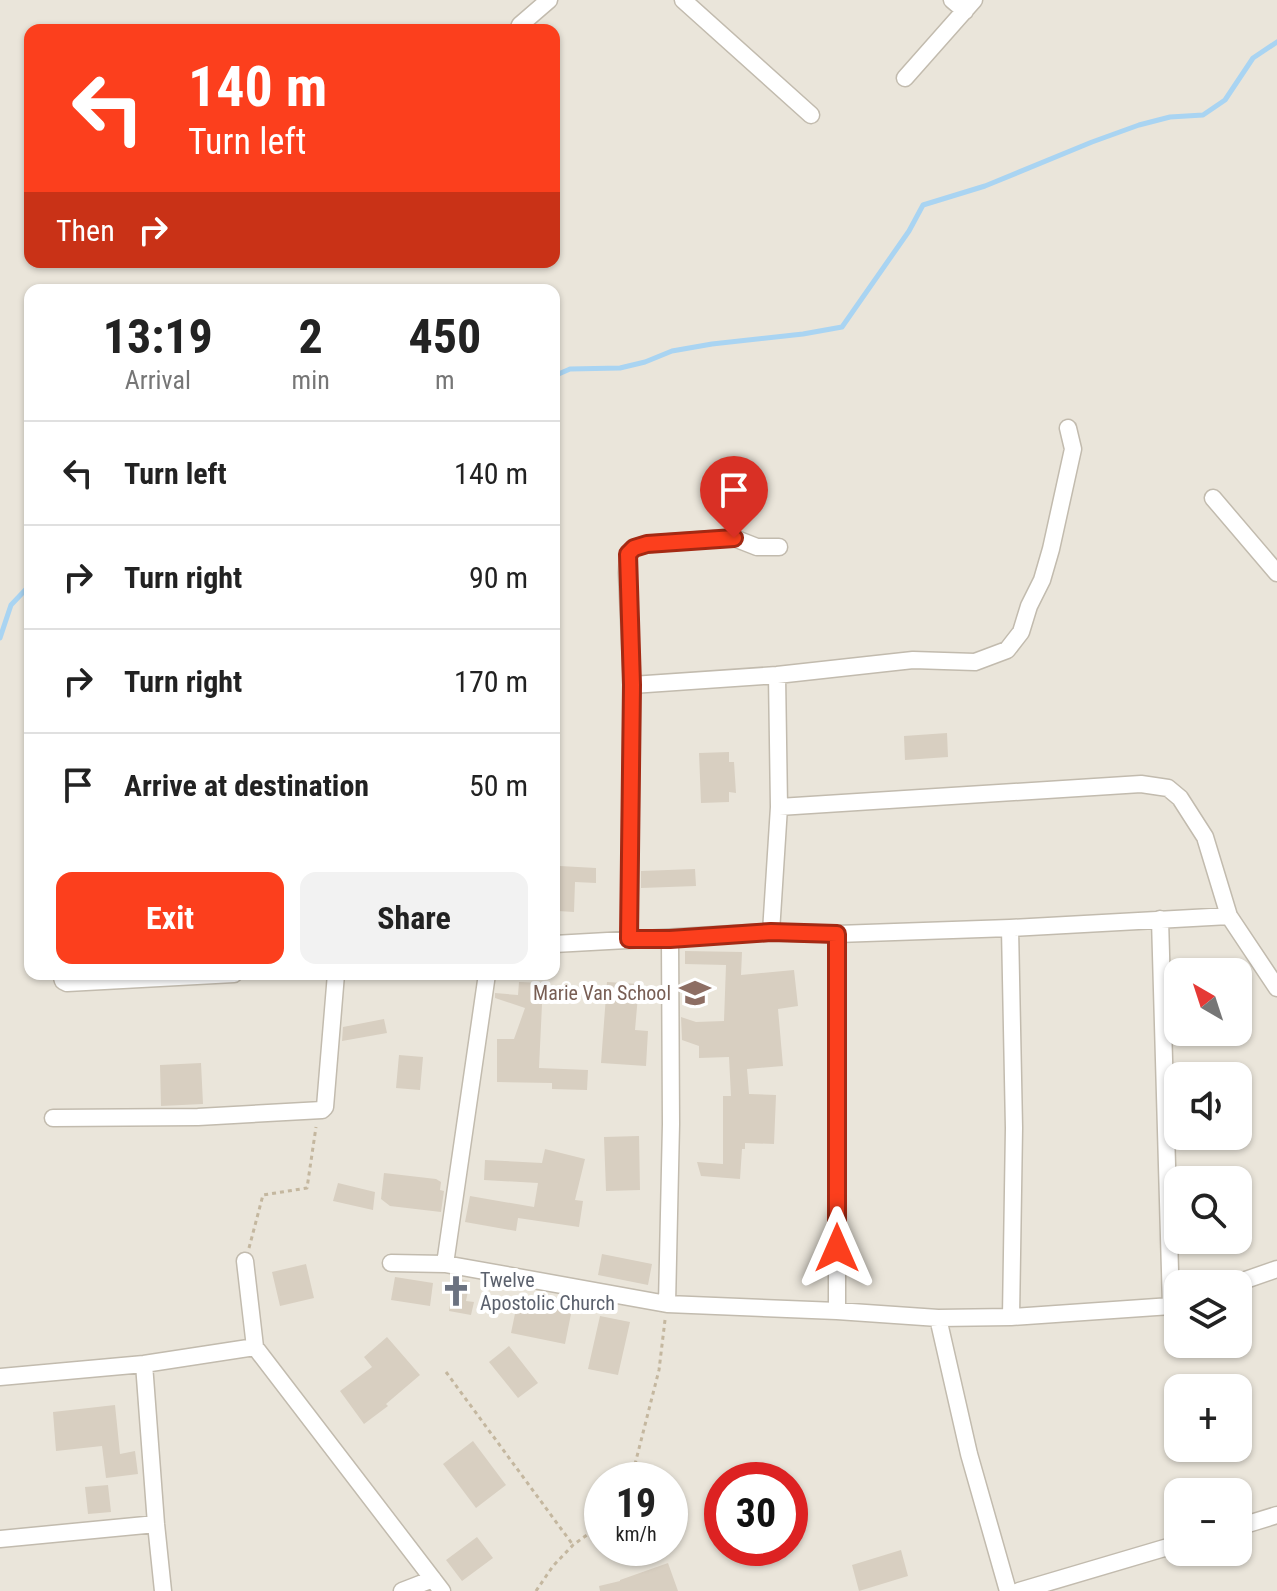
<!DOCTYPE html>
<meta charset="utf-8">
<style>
body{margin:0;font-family:"Roboto Condensed",sans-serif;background:#f2f2f2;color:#222;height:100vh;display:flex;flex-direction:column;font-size:30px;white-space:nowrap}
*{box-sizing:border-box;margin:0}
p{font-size:26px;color:#767676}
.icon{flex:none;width:44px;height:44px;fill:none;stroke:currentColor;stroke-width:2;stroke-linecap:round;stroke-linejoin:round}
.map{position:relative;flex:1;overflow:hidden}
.side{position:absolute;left:24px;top:284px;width:536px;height:696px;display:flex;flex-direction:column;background:#fff;border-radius:16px;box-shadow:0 2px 6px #0004}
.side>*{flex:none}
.guide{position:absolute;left:24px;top:24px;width:536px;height:244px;border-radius:16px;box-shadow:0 2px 6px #0004;background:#fc3f1d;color:#fff;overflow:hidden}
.needle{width:52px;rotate:321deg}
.fabs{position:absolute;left:1164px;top:958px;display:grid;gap:16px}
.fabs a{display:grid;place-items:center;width:88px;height:88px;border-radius:16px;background:#fff;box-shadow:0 2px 6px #0004;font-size:40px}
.speed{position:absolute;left:584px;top:1462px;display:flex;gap:16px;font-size:40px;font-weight:700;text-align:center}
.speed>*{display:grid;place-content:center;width:104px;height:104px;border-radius:50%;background:#fff;box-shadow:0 2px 6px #0004;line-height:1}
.speed small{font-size:20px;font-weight:400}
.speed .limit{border:12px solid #d22;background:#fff;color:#111}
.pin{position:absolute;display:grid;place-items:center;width:68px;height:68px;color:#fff;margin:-82px -34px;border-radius:50% 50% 50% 0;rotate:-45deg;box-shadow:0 0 8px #0007}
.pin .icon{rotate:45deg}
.me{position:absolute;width:88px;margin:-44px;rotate:0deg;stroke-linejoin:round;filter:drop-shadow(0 0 6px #0008)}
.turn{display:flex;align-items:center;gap:28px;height:168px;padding:0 32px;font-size:36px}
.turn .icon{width:104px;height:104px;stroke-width:2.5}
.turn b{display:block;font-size:56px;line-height:68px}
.then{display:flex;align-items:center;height:76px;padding:0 32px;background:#0003;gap:16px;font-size:30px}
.eta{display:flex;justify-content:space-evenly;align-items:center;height:136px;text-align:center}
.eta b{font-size:48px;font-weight:700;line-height:56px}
.action{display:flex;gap:16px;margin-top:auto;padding:16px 32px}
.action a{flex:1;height:92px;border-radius:16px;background:#fc3f1d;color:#fff;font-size:32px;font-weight:700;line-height:92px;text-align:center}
.action a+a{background:#f2f2f2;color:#222}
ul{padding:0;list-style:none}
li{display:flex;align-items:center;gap:24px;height:104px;padding:0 32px;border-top:2px solid #e0e0e0}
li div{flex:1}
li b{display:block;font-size:30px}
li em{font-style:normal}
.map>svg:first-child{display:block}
.residential{fill:#eae5da;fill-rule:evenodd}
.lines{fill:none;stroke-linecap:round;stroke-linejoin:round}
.stream{stroke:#a9d4f2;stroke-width:5}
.building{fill:#d8cfc1}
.minor-casing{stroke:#c2bbae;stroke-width:19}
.path{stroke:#c4b79f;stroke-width:3;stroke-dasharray:4 4;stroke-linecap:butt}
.minor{stroke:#fff;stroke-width:16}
.route-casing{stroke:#a42913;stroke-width:20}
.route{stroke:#fc3f1d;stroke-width:14}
.labels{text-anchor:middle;stroke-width:8;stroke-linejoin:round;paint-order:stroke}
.education-label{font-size:20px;fill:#785e54;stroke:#fff;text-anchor:end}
.worship-label{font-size:20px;fill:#5b616d;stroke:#fff;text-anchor:start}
</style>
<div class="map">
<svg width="1277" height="1591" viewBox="0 0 1277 1591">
<rect width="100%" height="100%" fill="#f6f3ec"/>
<path class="residential" d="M0,0H1277V1591H0ZM30,30H554V262H30ZM30,290H554V974H30ZM1178,972H1238V1032H1178ZM1178,1076H1238V1136H1178ZM1178,1180H1238V1240H1178ZM1178,1284H1238V1344H1178ZM1178,1388H1238V1448H1178ZM602,1480H670V1548H602ZM722,1480H790V1548H722ZM1178,1492H1238V1552H1178Z"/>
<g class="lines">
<path class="stream" d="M554,376L570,369L620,368L645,362L672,351L712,344L803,334L842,327L909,231L923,205L985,186L1092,142L1139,125L1170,117L1203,115L1225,100L1253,58L1277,42
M0,638L11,605L30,585"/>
</g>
<path class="building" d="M947,733L948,757L905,760L904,736Z
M729,752V762H734L736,793L729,792V802L701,803L699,753Z
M560,866L596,868V883L575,882L574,912L558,911Z
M695,869L696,886L641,888V871Z
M685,951L742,952L741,975L794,970L798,1006L778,1009L783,1066L747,1069L749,1094L776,1095L774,1144L745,1143V1149H742L740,1179L701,1176L697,1162L723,1164V1096H731L729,1057L699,1058V1046L682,1040L681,1017L696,1022L724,1021L726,965L685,964Z
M519,982L543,983L539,1068L588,1070L587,1090L552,1089V1083L497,1082V1039H514L525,1008L495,998V993L518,995Z
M607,982L639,984L635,1030L648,1031L646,1066L601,1063Z
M384,1019L387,1033L342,1041L343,1027Z
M399,1055L423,1057L420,1090L396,1088Z
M201,1063L203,1104L161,1106L160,1065Z
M639,1136L640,1190L606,1191L604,1137Z
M545,1149L585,1159L575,1200L583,1201L579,1227L518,1218L516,1231L465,1222L470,1196L534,1207L538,1183L484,1180L485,1160L542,1163Z
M384,1173L436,1179L441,1182L440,1190L444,1191L441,1212L390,1206L381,1199Z
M338,1183L375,1192L373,1210L333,1201Z
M602,1254L652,1264L648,1285L598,1275Z
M306,1264L314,1298L280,1306L272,1272Z
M395,1277L433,1283L430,1306L391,1300Z
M455,1278L470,1281L466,1301L474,1302L471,1315L449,1311Z
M538,1302L572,1309L565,1344L511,1333L517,1304L536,1308Z
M600,1316L630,1322L618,1375L588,1369Z
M387,1337L420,1375L386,1404L388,1406L364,1424L340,1391L372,1367L364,1357Z
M509,1346L538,1383L518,1398L489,1362Z
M115,1405L120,1454L135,1451L138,1474L106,1478L102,1446L56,1451L53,1412Z
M473,1441L506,1485L476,1508L443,1464Z
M108,1485L111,1512L88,1514L85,1487Z
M477,1537L493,1558L462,1581L446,1560Z
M901,1550L908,1576L859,1591L852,1565Z
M668,1563L678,1591H600L599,1586L620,1581V1580Z"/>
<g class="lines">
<defs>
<path id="minor" d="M683,0L811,115
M952,0L965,11
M518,30L520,25L549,0
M905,78L974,0
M1213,498L1277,573
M632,685L777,675L913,660L975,662L1007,650L1021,632L1029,606L1042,580L1051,549L1073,449L1068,428
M779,807L1141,784L1168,788L1180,798L1205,837L1229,916L1277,988
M1160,919L1171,1306
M1010,928L1014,1128L1011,1317
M771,932L779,807L777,675
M837,934V1311
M629,939L632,685L627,573L628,554L634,548L647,544L714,539L734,538L757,547H779
M554,944L771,932L837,934L1010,928L1229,916
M61,974L63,981L67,983L234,974
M53,1118L198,1117L322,1110L325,1107L336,974
M245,1261L255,1347L442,1591
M391,1263L445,1264L667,1304L837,1311L938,1318L1011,1317L1171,1306L1178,1303
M445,1264L487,974
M1234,1284L1277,1269
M667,1304L671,1124L670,939
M938,1318L969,1454L1008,1591
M144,1364L156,1524L163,1591
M0,1377L144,1364L255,1347
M1238,1527L1277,1515
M0,1539L156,1524
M402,1591L433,1579
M1019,1591L1178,1544"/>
</defs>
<use href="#minor" class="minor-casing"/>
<path class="path" d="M249,1248L263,1195L307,1188L316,1127
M446,1372L573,1545
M631,1480L659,1370L665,1320
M536,1591L553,1566L573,1545L602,1524"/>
<use href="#minor" class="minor"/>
</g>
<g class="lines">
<defs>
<path id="route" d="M734,538L647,544L634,548L628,554L632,685L629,939H670L771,932L837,934V1248"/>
</defs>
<use href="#route" class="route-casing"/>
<use href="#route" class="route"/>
</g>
<defs>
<symbol id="school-bare" viewBox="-9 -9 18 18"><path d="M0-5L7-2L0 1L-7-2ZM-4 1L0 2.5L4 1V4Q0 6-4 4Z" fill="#8d6e63" stroke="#fff" stroke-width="2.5" paint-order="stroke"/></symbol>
<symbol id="church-bare" viewBox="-9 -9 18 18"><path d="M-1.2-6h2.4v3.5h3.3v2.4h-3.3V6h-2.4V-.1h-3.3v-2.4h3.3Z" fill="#6b7280" stroke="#fff" stroke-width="2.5" paint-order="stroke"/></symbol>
</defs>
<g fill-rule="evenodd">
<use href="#school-bare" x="673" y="971" width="44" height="44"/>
<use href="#church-bare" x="434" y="1269" width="44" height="44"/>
</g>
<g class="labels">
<g class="education-label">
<text x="671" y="1000">Marie Van School</text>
</g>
<g class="worship-label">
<text x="480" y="1287">Twelve<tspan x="480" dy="23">Apostolic Church</tspan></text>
</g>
</g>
</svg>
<div class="fabs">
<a><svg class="needle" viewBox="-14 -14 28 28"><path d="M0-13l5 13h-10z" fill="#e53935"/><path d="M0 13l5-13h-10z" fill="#767676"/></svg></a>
<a><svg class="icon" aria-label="sound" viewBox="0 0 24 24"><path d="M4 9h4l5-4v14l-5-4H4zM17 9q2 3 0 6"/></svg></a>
<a><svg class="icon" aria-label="search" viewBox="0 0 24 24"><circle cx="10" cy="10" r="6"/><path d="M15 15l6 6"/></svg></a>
<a><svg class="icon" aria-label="layers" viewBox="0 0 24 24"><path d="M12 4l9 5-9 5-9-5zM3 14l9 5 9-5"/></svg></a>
<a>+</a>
<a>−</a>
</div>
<div class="speed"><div>19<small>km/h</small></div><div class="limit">30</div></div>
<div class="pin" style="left:734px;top:538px;background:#d93025"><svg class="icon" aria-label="arrive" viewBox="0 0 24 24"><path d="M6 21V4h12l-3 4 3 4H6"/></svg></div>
<svg class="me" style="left:837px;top:1248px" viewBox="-20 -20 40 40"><path d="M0-17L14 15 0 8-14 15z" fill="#fc3f1d" stroke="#fff" stroke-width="4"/></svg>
<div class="guide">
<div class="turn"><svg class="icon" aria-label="left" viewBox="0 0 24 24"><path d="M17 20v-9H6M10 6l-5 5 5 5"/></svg><div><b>140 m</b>Turn left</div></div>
<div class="then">Then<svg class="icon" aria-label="right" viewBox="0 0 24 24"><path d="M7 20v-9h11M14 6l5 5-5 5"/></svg></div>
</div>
<section class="side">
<div class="eta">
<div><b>13:19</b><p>Arrival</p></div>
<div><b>2</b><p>min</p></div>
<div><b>450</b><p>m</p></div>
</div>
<ul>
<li><svg class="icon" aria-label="left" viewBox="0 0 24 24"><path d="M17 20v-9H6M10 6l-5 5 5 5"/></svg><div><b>Turn left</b></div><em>140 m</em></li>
<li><svg class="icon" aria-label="right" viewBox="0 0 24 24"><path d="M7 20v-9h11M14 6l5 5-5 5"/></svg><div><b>Turn right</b></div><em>90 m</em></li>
<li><svg class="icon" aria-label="right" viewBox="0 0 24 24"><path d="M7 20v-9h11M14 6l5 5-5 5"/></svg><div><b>Turn right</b></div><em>170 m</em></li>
<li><svg class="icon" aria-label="arrive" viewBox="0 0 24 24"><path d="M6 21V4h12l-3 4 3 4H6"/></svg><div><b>Arrive at destination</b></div><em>50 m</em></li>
</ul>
<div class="action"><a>Exit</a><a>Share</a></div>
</section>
</div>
